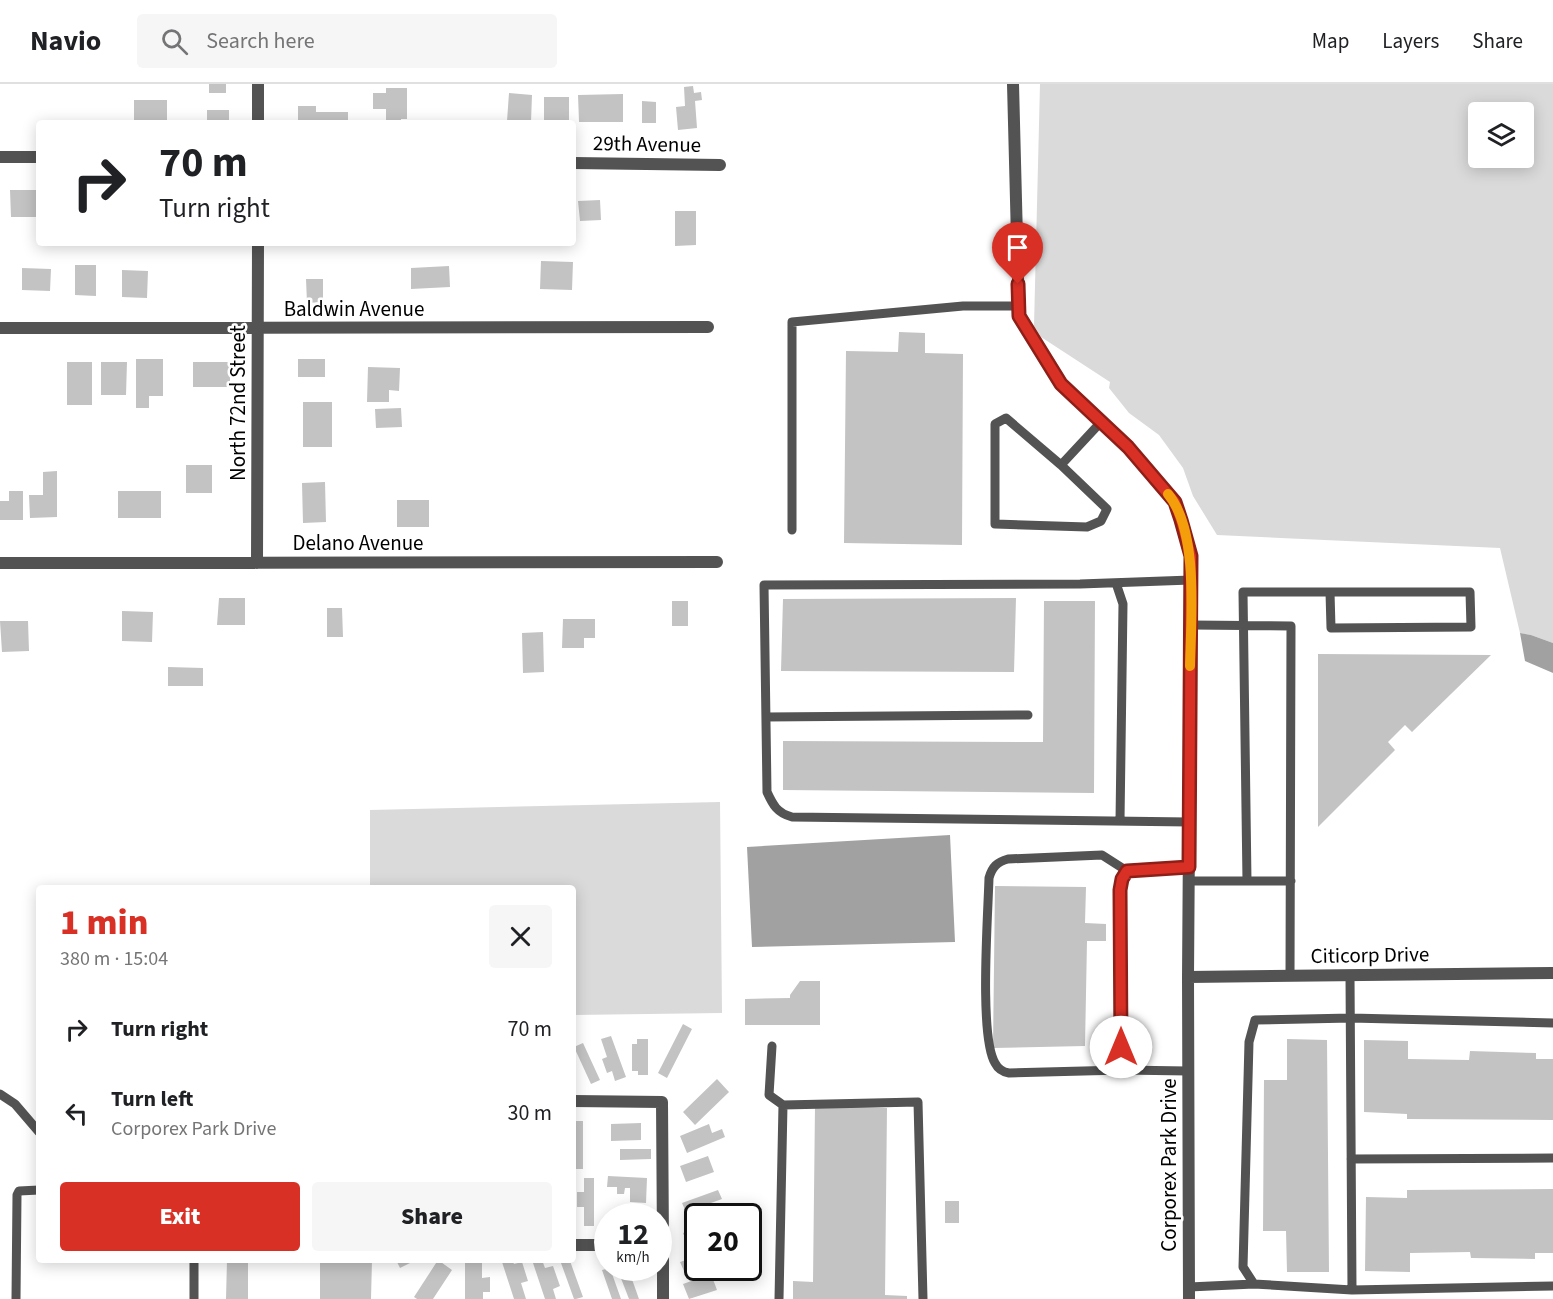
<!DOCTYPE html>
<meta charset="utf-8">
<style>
body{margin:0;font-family:"Source Sans 3",sans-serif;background:#f6f6f6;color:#202124;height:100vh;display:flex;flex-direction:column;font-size:22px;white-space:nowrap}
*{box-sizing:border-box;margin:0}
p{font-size:20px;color:#757577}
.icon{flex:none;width:33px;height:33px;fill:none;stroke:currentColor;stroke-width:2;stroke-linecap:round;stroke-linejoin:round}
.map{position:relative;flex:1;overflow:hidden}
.sheet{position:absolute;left:36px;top:801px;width:540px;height:378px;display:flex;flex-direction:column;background:#fff;border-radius:6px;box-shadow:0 3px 15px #0003}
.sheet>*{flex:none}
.banner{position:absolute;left:36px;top:36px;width:540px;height:126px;border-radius:6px;box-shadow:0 3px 15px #0003;background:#fff;color:#202124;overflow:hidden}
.controls{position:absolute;left:1468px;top:18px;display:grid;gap:12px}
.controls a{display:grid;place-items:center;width:66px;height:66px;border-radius:6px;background:#fff;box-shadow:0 3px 15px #0003;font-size:30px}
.speed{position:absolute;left:594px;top:1119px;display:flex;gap:12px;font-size:30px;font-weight:700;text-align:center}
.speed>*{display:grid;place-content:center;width:78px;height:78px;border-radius:50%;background:#fff;box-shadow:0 3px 15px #0003;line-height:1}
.speed small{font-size:15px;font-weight:400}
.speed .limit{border:3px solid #111;border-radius:9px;background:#fff;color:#111}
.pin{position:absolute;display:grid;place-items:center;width:51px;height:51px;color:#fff;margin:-62px -26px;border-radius:50% 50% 50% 0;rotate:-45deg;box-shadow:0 0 6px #0007}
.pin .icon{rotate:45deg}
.me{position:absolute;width:66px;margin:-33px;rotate:0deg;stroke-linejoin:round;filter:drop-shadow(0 0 4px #0008)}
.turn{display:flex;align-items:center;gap:21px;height:126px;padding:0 24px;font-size:27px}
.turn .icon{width:78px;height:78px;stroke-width:2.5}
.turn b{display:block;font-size:42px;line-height:51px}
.round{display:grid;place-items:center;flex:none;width:63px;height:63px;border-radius:6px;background:#f6f6f6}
.summary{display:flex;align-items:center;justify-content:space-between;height:102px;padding:0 24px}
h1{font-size:36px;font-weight:800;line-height:45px;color:#d93025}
.cta{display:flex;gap:12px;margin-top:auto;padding:12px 24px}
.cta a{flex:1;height:69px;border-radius:6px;background:#d93025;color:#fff;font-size:24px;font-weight:800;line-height:69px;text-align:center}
.cta a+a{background:#f6f6f6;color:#202124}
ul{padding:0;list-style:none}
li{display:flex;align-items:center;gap:18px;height:84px;padding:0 24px}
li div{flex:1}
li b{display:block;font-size:22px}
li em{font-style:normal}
header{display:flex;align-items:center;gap:36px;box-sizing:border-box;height:84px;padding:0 30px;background:#fff;border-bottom:2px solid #e0e0e0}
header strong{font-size:28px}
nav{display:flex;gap:33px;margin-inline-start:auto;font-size:21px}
.search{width:420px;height:54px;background:#f6f6f6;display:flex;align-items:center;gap:15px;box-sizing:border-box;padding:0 21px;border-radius:6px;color:#757577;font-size:22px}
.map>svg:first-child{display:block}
.green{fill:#dadada;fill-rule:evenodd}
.water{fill:#a1a1a1}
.building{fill:#c3c3c3}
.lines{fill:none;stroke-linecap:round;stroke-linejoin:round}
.lane{stroke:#535353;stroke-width:9}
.street{stroke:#535353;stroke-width:12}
.route-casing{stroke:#8d1f18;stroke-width:15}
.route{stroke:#d93025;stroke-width:10}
.slow{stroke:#f59e0b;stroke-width:10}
.labels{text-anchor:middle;stroke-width:5;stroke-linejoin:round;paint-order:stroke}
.street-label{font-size:21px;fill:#000;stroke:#fff}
</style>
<header>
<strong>Navio</strong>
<div class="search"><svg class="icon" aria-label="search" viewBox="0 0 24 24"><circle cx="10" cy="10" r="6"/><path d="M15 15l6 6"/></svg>Search here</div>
<nav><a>Map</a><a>Layers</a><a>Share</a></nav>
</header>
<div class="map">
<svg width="1553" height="1215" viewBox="0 0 1553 1215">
<rect width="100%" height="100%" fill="#fff"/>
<path class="green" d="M1040,0H1553V559L1531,551L1520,549L1500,464L1217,451L1193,412L1183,384L1159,351L1129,329L1109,304L1110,298L1041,253L1034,242ZM1479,28H1524V74H1479Z
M720,718L722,929L573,931V804H370V726Z"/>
<path class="water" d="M1520,549L1531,551L1553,559V589L1525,577Z
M950,751L955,858L752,863L747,763Z"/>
<path class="building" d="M209,0H226V9H209Z
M693,2L694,9L701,8L702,16L695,17L697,44L678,46L676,23L685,22L684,3Z
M386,4H407V35H401V39H386V25H373V9H386Z
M509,9L532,11L531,38L507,37Z
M623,10V38H579L578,11Z
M544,13H569V39H544Z
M134,16H167V39H134Z
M642,17L656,18V39H642Z
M298,22H316V28H348V39H298Z
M207,26H229V39H207Z
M10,106H39V133H11Z
M600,116L601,136L580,137L578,117Z
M675,127H696V161L675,162Z
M541,177L573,178L572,206L540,205Z
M75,181H96V212L75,211Z
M449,182L450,203L411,205V184Z
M22,184L51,185L50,207L22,206Z
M122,186L148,187L147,214L122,213Z
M306,195H323V218L307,219Z
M899,248L925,249V269L963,270L962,461L844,459L846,267L898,268Z
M136,275H163V312H149V324H136Z
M298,275H325V293H298Z
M67,278H92V321H67Z
M101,278H127L126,311H101Z
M193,278H230V303H193Z
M368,283L400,284L399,307L389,306V318H367Z
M303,318H332V363H303Z
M401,324L402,343L376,344L375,325Z
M186,381H212V409H186Z
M57,387V433L30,434L29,411H43V388Z
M325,398L326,438L303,439L302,399Z
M9,407H23V436H0V417H9Z
M118,407H161V434H118Z
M397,416H429V443H397Z
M219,514H245V541H217Z
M1016,514L1014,588L781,587L783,515Z
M672,517H688V542H672Z
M1044,517H1095L1094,709L783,706V657L1043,658Z
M327,524H342L343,553H327Z
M122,527L153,528L152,558L122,557Z
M563,535H595V554H584V564H562Z
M0,537H28L29,567L2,568Z
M543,548L544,588L523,589L522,549Z
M1318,570L1491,571L1412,648L1405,641L1388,658L1395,666L1318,743Z
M168,583L203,584V602H168Z
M995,802L1086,803L1085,839L1106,840V857H1087L1085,962L993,964Z
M800,897H820V941H745V915L790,914V911Z
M683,940L692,945L667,994L658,989Z
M611,952L626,993L615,997L612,987L607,989L602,975L607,973L601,955Z
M637,955H648V991H638V987H632V960H637Z
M1287,955L1327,956L1329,1188H1287L1286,1147H1263L1264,996H1287Z
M1364,956L1408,957V975L1469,976L1470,967L1536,969V975H1553V1036L1407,1035V1030L1364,1028Z
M583,959L600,996L591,1000L574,963Z
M717,995L729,1008L695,1041L683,1028Z
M815,1022L887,1024L885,1211L907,1212V1215H793V1197L813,1198Z
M574,1037H583V1085H574Z
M641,1039V1056L611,1057V1040Z
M709,1040L712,1049L722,1045L725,1053L687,1069L680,1052Z
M620,1065H651V1075L620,1076Z
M708,1072L714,1088L686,1098L680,1082Z
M608,1092L647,1094L646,1119L630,1118V1104H625L624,1110H617V1103H607Z
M584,1094H594V1142H584V1123H577V1108H584Z
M1553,1105V1169H1535V1175L1471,1174L1470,1168L1410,1169V1188L1365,1187L1366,1113L1407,1114V1106Z
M718,1106L722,1115L686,1128L682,1119Z
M945,1117H959V1139H945Z
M641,1125V1132H616V1126Z
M698,1143V1154L687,1159L683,1149Z
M698,1172V1182L684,1187L680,1178Z
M227,1176H248V1215H226Z
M320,1176H372L371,1215H320Z
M396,1176H416L400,1184Z
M438,1176L452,1186L433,1215H417L414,1213Z
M465,1176H482V1194L490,1193V1208H483V1215H465Z
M512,1176L514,1180L522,1178L528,1197L521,1199L526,1215H514L502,1178Z
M542,1176L545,1184L553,1182L560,1202L553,1205L556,1215H545L533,1179Z
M570,1177L583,1213L576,1215H574L561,1179Z
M610,1184L621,1215H612L602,1186Z
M617,1184H628L639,1215H629Z
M711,1190L717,1206L689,1215L683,1200Z"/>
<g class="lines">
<path class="lane" d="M1061,381L1006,334L995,340V440L1087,443L1101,437L1107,425L1061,381L1101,338
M792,446V238L963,222H1018
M1116,499L1123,520L1120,737
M1191,541L1291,542L1290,892
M766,633L1028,631
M1189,738L792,733C777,729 773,721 767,708L764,501L1080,500L1191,496
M1127,787L1102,771L1008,775C997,778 992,783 989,794C988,831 979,952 995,979C998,985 1003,988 1009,989L1122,986L1188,987
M1189,797H1291
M1247,797L1243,508H1470L1471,543L1331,544L1330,508
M1350,891L1352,1206
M1553,939L1351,934L1255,936L1249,958L1243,1183L1254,1200L1352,1206L1553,1202
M772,962L769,1011L783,1021L918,1018L923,1215
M1122,986L1120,806L1122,795L1127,787L1189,783
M0,1010L15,1020L39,1048
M1351,1075L1553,1074
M194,1176V1215
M1189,1203L1254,1200
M16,1215L17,1111L19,1107L39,1106
M779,1215L783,1021"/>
<path class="street" d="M1013,0L1019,232L1061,300L1128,363L1175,418L1191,472L1188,893L1189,1215
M258,39V0
M0,73H39
M573,79L720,81
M0,244L708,243
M0,479L717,478
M257,479L258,159
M1188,893L1553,889
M573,1017L662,1018L663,1161H658
M573,1161H608
M663,1215V1161"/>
</g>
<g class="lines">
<defs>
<path id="route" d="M1018,200L1019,232L1061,300L1128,363L1175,418L1181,436L1191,472L1189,783L1127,787L1122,795L1120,806L1121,963"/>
</defs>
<use href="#route" class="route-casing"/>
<use href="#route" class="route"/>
<path class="slow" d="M1168,410C1199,447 1191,535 1190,582"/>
</g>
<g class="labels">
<g class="street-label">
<text transform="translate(647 60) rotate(1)" y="7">29th Avenue</text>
<text x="354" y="232">Baldwin Avenue</text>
<text transform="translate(238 319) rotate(-90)" y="7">North 72nd Street</text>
<text x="358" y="466">Delano Avenue</text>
<text transform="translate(1370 871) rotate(-1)" y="7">Citicorp Drive</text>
<text transform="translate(1169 1081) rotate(-90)" y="7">Corporex Park Drive</text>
</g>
</g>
</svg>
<div class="controls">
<a><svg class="icon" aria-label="layers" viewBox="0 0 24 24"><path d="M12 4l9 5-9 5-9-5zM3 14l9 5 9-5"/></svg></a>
</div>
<div class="speed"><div>12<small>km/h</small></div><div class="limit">20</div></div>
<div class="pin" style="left:1018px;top:200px;background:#d93025"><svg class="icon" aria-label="arrive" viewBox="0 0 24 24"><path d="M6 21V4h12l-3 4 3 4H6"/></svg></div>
<svg class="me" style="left:1121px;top:963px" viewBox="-20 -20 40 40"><circle r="19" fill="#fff"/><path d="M0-13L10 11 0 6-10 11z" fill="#d93025"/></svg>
<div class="banner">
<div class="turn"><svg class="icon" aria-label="right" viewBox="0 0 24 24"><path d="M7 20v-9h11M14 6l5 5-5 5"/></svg><div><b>70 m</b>Turn right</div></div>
</div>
<section class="sheet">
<div class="summary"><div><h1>1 min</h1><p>380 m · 15:04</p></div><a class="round"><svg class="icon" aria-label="close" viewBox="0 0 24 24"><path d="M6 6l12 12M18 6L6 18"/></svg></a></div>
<ul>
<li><svg class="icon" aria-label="right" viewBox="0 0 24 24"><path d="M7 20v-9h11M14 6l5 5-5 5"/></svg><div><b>Turn right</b></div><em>70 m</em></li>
<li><svg class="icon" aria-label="left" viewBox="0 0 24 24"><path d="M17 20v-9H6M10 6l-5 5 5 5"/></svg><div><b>Turn left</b><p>Corporex Park Drive</p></div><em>30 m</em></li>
</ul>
<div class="cta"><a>Exit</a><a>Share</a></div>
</section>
</div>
